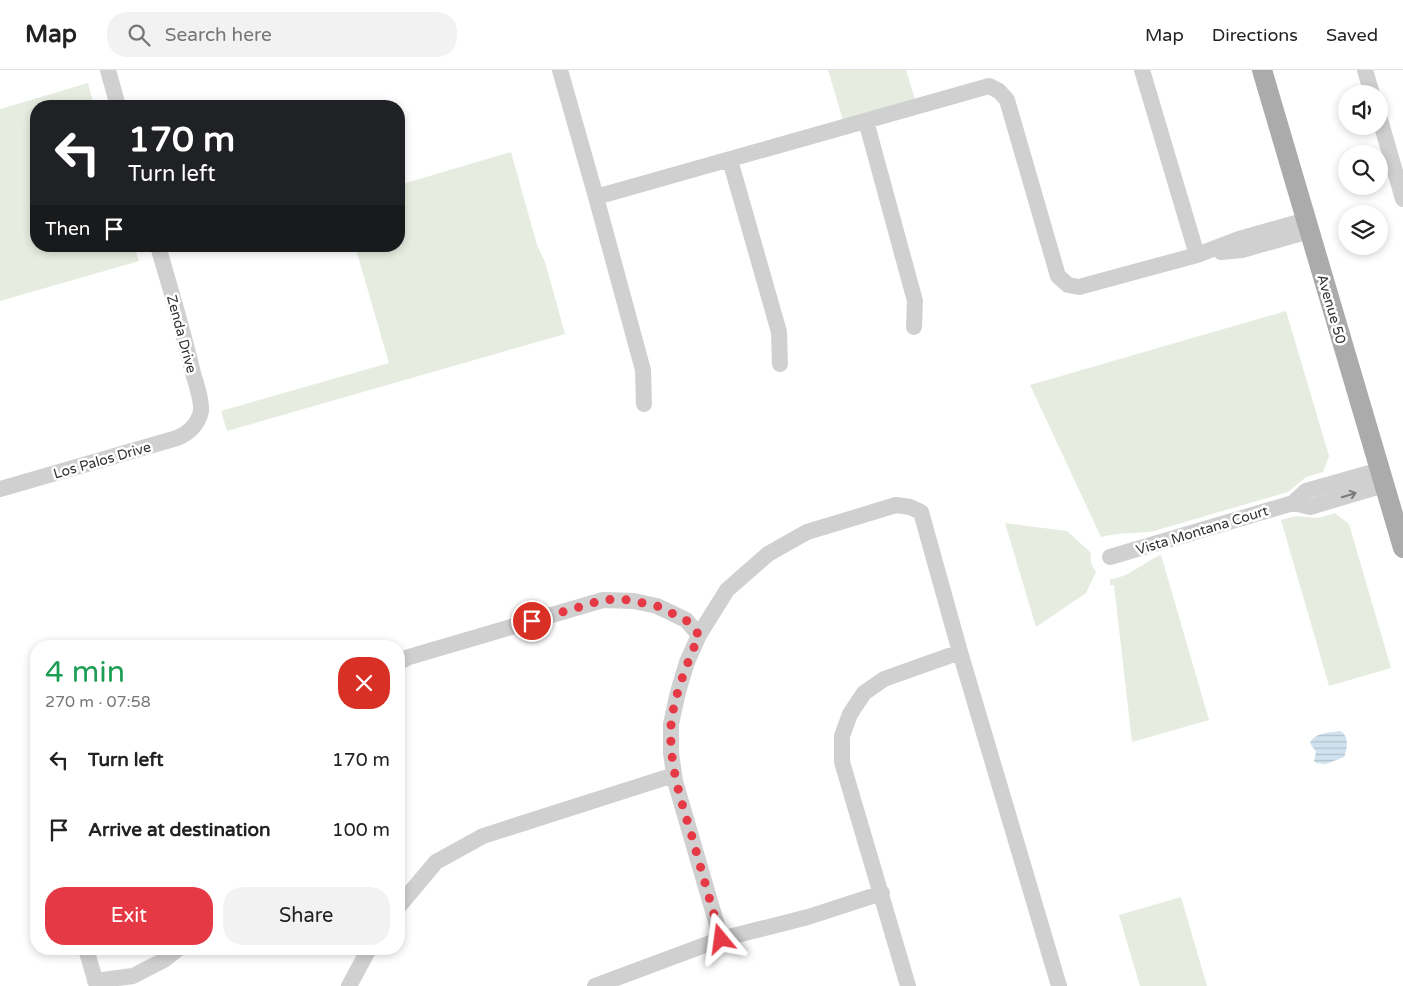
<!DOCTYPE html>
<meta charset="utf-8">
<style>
body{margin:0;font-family:"Varela Round",sans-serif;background:#f2f2f2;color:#222;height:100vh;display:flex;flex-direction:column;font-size:19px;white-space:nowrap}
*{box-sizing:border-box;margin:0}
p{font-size:16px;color:#767676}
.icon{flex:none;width:28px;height:28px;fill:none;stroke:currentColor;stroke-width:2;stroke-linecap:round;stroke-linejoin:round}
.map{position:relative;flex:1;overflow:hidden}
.side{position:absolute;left:30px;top:570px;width:375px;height:315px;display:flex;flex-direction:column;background:#fff;border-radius:20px;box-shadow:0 2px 8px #0003}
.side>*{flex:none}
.guide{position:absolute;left:30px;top:30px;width:375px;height:152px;border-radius:20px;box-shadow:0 2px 8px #0003;background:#202124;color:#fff;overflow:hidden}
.controls{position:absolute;left:1338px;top:15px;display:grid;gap:10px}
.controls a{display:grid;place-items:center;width:50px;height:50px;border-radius:50%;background:#fff;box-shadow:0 2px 8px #0003;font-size:25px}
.pin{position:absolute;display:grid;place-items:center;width:42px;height:42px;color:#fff;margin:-21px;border:2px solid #fff;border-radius:50%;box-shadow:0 1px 5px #0007}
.me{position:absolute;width:55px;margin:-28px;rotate:344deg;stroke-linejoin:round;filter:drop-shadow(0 0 4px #0008)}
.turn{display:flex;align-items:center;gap:18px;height:105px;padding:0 15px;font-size:22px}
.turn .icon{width:65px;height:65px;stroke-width:2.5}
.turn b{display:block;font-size:35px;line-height:42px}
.then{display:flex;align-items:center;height:48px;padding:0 15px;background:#0003;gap:10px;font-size:19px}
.round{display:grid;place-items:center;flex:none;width:52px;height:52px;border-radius:20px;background:#f2f2f2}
.head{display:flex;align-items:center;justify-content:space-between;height:85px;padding:0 15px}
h1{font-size:30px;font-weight:600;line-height:38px;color:#1e9e55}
.button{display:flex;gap:10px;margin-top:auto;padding:10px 15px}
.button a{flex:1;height:58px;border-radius:20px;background:#e63946;color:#fff;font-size:20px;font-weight:600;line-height:58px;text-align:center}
.button a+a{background:#f2f2f2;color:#222}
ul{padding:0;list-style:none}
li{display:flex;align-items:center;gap:15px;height:70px;padding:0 15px}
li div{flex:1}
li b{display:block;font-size:19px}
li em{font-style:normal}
header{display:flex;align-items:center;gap:30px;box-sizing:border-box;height:70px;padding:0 25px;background:#fff;border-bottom:1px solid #e0e0e0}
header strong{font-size:24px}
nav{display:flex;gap:28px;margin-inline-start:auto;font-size:18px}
.search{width:350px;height:45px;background:#f2f2f2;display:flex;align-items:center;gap:12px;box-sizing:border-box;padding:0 18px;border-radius:20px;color:#767676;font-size:19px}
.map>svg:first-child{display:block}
.green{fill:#e6ecdf}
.water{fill:url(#water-rules)}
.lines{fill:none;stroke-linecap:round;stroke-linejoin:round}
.minor{stroke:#d0d0d0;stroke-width:16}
.major{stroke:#ababab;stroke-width:20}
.oneway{stroke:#7a7a7a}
.route{stroke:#e63946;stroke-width:9;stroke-dasharray:0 16.2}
.labels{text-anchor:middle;stroke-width:5;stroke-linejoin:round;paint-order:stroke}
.street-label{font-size:14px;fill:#333;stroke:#fff}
</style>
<header>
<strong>Map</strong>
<div class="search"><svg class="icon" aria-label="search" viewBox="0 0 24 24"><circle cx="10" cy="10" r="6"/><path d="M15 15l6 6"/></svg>Search here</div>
<nav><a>Map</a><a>Directions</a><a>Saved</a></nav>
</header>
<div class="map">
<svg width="1403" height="916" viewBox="0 0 1403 916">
<defs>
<pattern id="water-rules" width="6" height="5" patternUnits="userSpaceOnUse" patternTransform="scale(1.25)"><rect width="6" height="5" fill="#cfe2ee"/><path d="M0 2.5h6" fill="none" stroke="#b2c2cd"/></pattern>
</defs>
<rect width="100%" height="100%" fill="#fff"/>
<path class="green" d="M828,0H906L915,29L843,50Z
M88,13L94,36H36V176H134L139,191L0,231V39Z
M511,82L537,175L545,192L565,264L227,361L221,341L389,293L355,176H399V115Z
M1286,241L1329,386L1323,402L1306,407L1288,422L1274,426L1154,461C1136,464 1118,462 1101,467L1030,315Z
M1335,443L1349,454L1391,598L1329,616L1281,450L1296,446L1318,448Z
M1005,453L1067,461L1091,483C1090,491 1091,495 1096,502L1086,523L1036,557Z
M1161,485L1209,650L1132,672L1114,515H1110V509C1129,508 1143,492 1161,485Z
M1181,827L1207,916H1140L1119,845Z"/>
<path class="water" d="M1340,661C1349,665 1348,679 1344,687L1326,694L1316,693L1314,691L1316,682L1310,673C1315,662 1329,663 1340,661Z"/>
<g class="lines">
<path class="minor" d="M108,0L118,36
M560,0L596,127L989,16L999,21L1007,30L1058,206L1068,215L1079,217L1197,185L1239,169L1306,150
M1142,0L1197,185
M1365,0L1372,24
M1379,46L1403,129
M866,51L915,231L914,257
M730,90L779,262L780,294
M596,127L643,300L644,334
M1221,182L1242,180L1309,161
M0,419L177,368C189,363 198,355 201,341C202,329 196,314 193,303C183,260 170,218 158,176
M1293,433L1310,437L1384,415
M1110,487L1293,433L1306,421L1380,400
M399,592L409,587L603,530L634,531L657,536L686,550L699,565
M399,836L436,792L483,766L674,705
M721,869L675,711L671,683V654L678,622L687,592L699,565L727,520L768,484L807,462L896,435L910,437L921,442L960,582L1059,916
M86,879L97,916
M95,911L133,906L164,890L178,879
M349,916L369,879
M595,916L721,869L808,847L882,823
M908,916L842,692V666L850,644L864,623L884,609L960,582"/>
<path class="major" d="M1262,0L1403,478"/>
</g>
<defs><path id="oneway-shaft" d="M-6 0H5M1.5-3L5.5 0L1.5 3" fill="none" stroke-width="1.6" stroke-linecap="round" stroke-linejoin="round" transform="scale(1.25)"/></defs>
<use class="oneway" href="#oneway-shaft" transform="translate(1349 425) rotate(-17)"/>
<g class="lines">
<path class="route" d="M532,551L603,530L620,529L634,531L657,536L686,550L699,565C688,592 673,627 671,656C669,693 680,728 691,763C701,799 711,834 721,869"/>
</g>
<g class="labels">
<g class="street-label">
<text transform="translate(1332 239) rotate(74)" y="5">Avenue 50</text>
<text transform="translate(182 264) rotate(75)" y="5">Zenda Drive</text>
<text transform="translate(102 390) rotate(-16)" y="5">Los Palos Drive</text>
<text transform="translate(1202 460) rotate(-17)" y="5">Vista Montana Court</text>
</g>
</g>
</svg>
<div class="controls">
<a><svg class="icon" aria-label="sound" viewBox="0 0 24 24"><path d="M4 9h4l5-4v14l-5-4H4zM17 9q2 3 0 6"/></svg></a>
<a><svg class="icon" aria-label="search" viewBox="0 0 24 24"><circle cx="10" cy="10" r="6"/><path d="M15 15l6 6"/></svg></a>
<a><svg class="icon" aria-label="layers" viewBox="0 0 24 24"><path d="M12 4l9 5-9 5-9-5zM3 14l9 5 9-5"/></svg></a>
</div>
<div class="pin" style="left:532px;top:551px;background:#d93025"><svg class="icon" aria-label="arrive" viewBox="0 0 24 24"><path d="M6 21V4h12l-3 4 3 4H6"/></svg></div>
<svg class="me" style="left:721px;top:869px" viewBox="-20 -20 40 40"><path d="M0-17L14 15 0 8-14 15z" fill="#e63946" stroke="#fff" stroke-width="4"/></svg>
<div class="guide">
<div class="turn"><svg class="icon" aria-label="left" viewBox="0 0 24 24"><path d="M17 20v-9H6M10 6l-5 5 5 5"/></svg><div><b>170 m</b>Turn left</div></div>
<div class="then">Then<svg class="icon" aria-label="arrive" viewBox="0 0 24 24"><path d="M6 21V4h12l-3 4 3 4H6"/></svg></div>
</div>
<section class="side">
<div class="head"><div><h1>4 min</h1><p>270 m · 07:58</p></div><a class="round" style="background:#d93025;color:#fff"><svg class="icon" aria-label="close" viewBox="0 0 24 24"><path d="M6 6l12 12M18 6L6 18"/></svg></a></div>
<ul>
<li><svg class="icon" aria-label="left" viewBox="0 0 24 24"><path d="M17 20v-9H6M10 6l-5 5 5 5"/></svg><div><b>Turn left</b></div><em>170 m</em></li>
<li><svg class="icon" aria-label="arrive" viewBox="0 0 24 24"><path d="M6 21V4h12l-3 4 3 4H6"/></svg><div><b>Arrive at destination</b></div><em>100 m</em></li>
</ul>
<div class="button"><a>Exit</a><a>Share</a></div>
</section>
</div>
